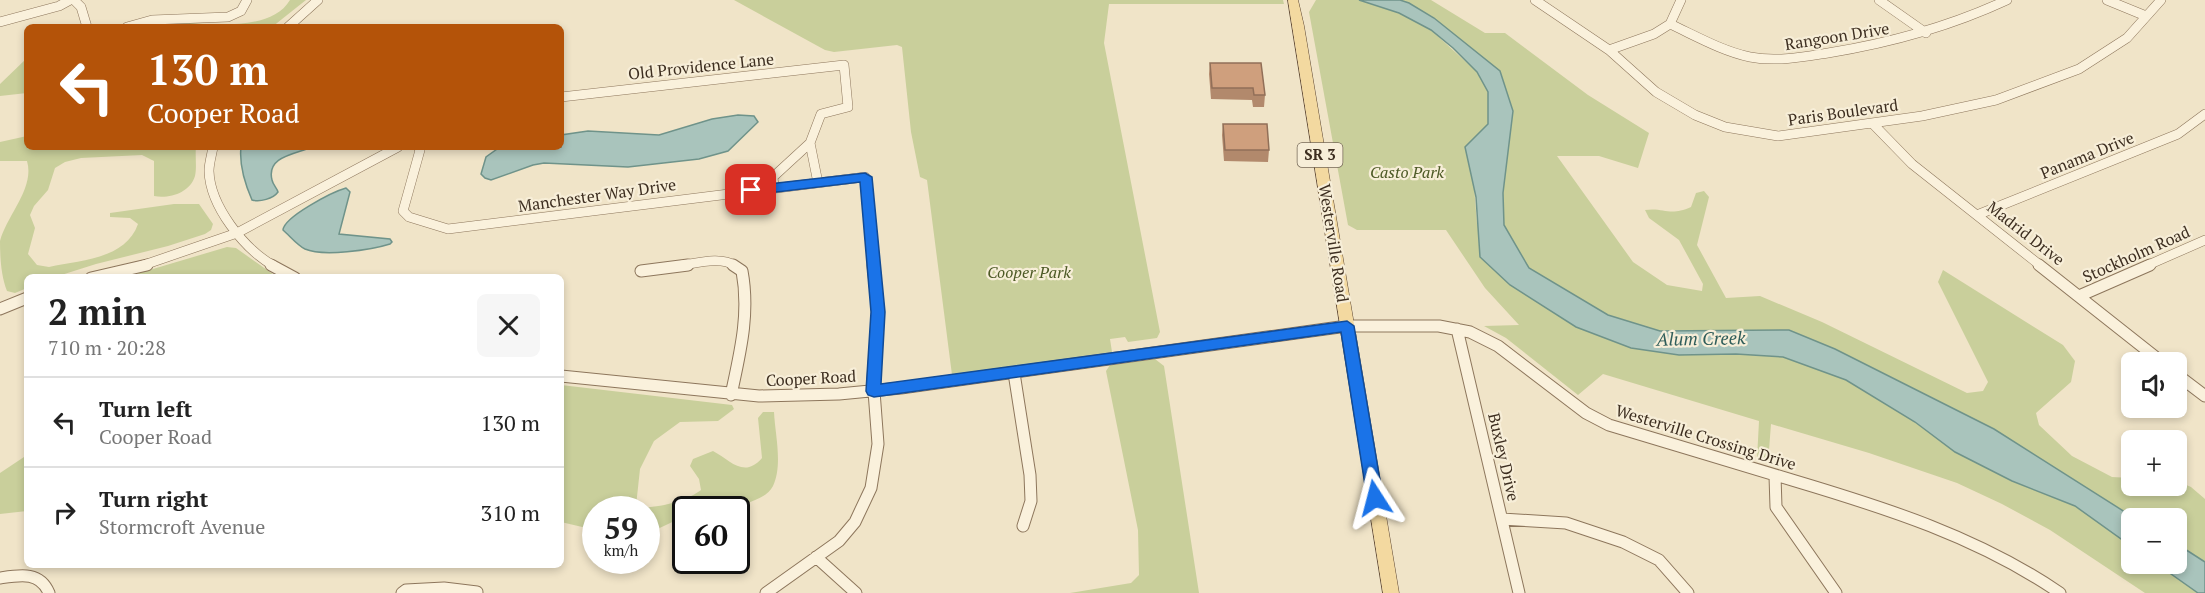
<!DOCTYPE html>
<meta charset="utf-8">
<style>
body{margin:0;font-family:"PT Serif",serif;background:#f6f6f6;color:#222;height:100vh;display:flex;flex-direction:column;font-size:22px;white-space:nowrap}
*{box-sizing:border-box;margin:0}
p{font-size:20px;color:#767676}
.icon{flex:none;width:33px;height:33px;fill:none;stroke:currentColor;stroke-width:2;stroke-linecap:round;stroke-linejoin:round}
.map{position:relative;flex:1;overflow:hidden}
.side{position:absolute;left:24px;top:274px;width:540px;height:294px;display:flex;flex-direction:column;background:#fff;border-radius:9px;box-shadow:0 3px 9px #0003}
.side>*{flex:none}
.hud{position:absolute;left:24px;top:24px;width:540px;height:126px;border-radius:9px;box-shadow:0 3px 9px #0003;background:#b45309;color:#fff;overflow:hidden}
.tools{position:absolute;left:2121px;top:352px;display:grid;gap:12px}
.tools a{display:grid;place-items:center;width:66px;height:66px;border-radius:9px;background:#fff;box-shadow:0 3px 9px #0003;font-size:30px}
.speed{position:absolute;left:582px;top:496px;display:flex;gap:12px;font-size:30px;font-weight:700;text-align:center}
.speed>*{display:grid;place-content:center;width:78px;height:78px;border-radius:50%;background:#fff;box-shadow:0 3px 9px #0003;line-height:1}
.speed small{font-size:15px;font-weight:400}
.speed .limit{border:3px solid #111;border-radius:9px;background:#fff;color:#111}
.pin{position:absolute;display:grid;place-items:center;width:51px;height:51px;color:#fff;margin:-26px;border-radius:12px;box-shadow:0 3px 9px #0006}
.me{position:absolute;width:66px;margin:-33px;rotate:351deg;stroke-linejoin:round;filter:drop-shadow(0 0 4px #0008)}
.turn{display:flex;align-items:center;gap:21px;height:126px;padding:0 24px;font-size:27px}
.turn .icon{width:78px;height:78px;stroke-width:2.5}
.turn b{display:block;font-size:42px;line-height:51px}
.round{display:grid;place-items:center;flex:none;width:63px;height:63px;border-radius:9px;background:#f6f6f6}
.summary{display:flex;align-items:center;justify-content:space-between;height:102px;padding:0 24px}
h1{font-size:36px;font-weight:800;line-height:45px}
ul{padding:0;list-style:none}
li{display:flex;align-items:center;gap:18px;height:90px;padding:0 24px;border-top:2px solid #e0e0e0}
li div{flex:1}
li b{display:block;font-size:22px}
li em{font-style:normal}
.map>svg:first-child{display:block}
.green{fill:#c9cf9b}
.water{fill:#a9c4bc;stroke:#6f938a;stroke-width:1.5}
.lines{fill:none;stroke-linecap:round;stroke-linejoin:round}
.minor-far1-casing{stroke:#8d765c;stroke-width:10}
.minor-casing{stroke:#8d765c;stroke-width:13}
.major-casing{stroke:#5b4430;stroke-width:1}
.minor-far1{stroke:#faf1dc;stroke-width:9}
.minor{stroke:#faf1dc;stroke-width:11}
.major{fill:#f3d9a0;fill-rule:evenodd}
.wall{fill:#b2896c}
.building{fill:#cf9f7d;stroke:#916f58;stroke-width:1.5}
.route{fill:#1a73e8;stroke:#114b97;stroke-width:1.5}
.labels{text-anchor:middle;stroke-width:4.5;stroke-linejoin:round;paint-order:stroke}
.shield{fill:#f7eed8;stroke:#756857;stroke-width:1.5}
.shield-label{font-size:15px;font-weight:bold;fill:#3d2e20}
.street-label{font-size:16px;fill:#3d2e20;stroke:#f7eed8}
.park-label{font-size:16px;font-style:italic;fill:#4d5a26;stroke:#f7eed8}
.water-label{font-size:18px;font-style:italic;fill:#2f5d5a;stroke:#f7eed8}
</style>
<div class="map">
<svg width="2205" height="593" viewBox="0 0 2205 593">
<rect width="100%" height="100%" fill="#f0e4c8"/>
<path class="green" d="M290,0H306L272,27H134C142,26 150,24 157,23C194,20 268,37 290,0Z
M734,0H1283L1284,4H1109L1104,43L1160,332L1157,338L1128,342L1125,337L1110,339L1112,352L952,375L927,180L920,177L911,132L902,47L897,45L834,52L825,50Z
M1316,0H1359L1399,13L1431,30L1477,72L1488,92V124L1474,186L1477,224L1549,301L1677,339L1760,332L2131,537L2132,564H2171L2205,593H2145L2050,530L2002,504L1957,483L1869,453L1771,424L1768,463L1757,459L1759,421L1603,374L1578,395L1506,338L1484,326L1519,325L1485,288L1446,230H1357L1348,225L1309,12Z
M1400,0H1431L1485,33H1505L1588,95L1649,133L1638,168L1599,156H1557L1633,262L1667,285L1702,291L1703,284L1679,240L1649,218L1645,210C1664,207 1669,217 1691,207L1696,193L1704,191L1709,197L1697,245L1726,298L1760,296L1822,322L1967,393L1983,391L1988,382L1938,282L1943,270L2063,345L2075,361L2071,382L2036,413L2039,425L2072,456L2112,477L2131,478L2132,486H2176L2177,481L2191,487L2205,499V562L2177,544L2176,519H2136L1994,429L1835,349L1789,330L1660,331L1608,315L1529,268L1504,225L1503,193L1513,111L1434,18Z
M27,58V93L0,96V84Z
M27,136V147H196C195,156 197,167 195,176C190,193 169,199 154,196V161L142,155L81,158L65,162L55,168L48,190L34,206L30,215L35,228L28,254L37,265L49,267C81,260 126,259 138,224L130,218L110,217V213L174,204H199L213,224L211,230L205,234L168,246L96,264L55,277L27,278V288L15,293L7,291C1,276 0,257 0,241C7,215 35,188 27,161H0V142Z
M227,247L236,248L277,277H126Z
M1155,359L1164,366L1199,593H1070L1131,583L1139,575L1138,530L1106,371L1110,365Z
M561,385L732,405L734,409L718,421L680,422L654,441L640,469L636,506C651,511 689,500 701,490L699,479L690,466L693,459L713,451C730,460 744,479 762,458L758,418L763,412H774C775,434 783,465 773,486C762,508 707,510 686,510L685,516L647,534L646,510H596L595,530L561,522Z
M27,455V511L0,514V473Z"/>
<path class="water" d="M1359,0H1400L1409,3L1434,18L1500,71L1513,111L1503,193L1504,225L1529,268L1608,315L1660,331L1789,330L1835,349L1994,429L2136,519H2132L2131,546L2075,506L2012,481L1955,452L1915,422L1846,380L1783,357L1736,354L1679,355L1631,348L1576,327L1510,285L1480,257L1476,197L1465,147L1488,124V92L1477,72L1453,48L1431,30L1399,13Z
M738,115L754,116L758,122L728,151L699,159L628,167L544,163L533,165L491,180L485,178L481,174L486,157L500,147H561V135L588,131L659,135L712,119Z
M241,147H312C296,154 266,156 272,180C273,185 277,188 278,192C273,199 260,202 252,200C245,184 239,165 241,147Z
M346,188L350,192L339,234L390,239L392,242L390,244C371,250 323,257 305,249C297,245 290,236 283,230C284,217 332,192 346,188Z
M2177,544L2205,562V593H2198L2157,564H2176Z"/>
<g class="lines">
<defs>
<path id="minor-far1" d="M74,0L81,7L87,27
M1535,0L1609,50L1656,92L1695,115L1725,127L1778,136L1922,116L1996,100L2079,69L2127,38L2161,0
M1879,0L1926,33
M2107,0L2146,16
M0,22L59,6L70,0
M1670,24C1696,36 1722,51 1750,57C1776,62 1802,57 1828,53C1890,43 1949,27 2007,0
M127,27L152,20L228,17L241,11L247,0
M288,27L318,0
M1609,50L1654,34L1670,24L1681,0
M561,97L844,65L848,107L821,114L810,143L818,183
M1873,124L1912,164L2041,266
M213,147C212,154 209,163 209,171C210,206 244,249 274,266
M418,147L420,150L403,211L409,217L448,229L865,177L874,266
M774,187L773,177L810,143
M1977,215L2178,134L2205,114
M141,266L237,233L398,147
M677,266C694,264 721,255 735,266
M2146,266L2205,240"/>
<path id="minor" d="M271,265L295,278
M2039,265L2163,363
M641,271L688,265
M91,278L147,265
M2079,296L2150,265
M0,309L27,298
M1457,329L1519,593
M1014,373L1030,475L1031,501L1023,526
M2176,374L2205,396
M561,376L759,396L839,394L901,388L1347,326H1439L1470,332L1498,346L1586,413L1609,425C1670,443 1731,462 1792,480C1886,508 1978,537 2060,593
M731,395C740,353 750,314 742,271L733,265
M1775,476L1776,507L1836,593
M1502,519L1566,523L1623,542L1659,560L1688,593
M816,557L856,593
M0,578C20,575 40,571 49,593
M402,593L406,590L444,588L477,592
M766,593L839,541L855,522L871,488L878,444L873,378L878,312L873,265"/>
<path id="major" d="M1288,0H1298L1304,26L1399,593H1383Z"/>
</defs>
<use href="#minor-far1" class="minor-far1-casing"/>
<use href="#minor" class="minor-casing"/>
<use href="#major" class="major-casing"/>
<use href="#minor-far1" class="minor-far1"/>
<use href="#minor" class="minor"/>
<use href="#major" class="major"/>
</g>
<path class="wall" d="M1210,63L1265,95L1264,107H1253L1252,100L1211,99L1209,74Z
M1223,124L1269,150L1268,162L1224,161L1222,135Z"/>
<path class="building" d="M1210,63H1261L1265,95H1254L1253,88H1212Z
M1223,124H1267L1269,150H1225Z"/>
<path class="route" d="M865,173L872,177L885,312L881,384L1347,321L1354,326L1383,498L1381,502L1375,504L1370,502L1367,498L1341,332L874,397L868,395L866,391L871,312L860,182L751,195L745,190L751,186Z"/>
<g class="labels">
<rect class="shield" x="1297.5" y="143" width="45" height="24" rx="4.5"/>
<g class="shield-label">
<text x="1320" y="160">SR 3</text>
</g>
<g class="street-label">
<text transform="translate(1837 36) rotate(-9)" y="6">Rangoon Drive</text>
<text transform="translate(701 66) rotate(-6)" y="6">Old Providence Lane</text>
<text transform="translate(1843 112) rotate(-8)" y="6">Paris Boulevard</text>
<text transform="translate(2087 155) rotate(-22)" y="6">Panama Drive</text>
<text transform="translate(597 195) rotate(-8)" y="6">Manchester Way Drive</text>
<text transform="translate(2026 233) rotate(38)" y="6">Madrid Drive</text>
<text transform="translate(1334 243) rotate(81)" y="6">Westerville Road</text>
<text transform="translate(2136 254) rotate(-24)" y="6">Stockholm Road</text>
<text transform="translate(811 378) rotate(-3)" y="6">Cooper Road</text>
<text transform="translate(1706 437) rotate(17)" y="6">Westerville Crossing Drive</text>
<text transform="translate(1504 457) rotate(77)" y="6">Buxley Drive</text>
</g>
<g class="park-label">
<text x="1407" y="178">Casto Park</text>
<text x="1029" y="278">Cooper Park</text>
</g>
<g class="water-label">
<text transform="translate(1701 339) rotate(-1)" y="6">Alum Creek</text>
</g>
</g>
</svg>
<div class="tools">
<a><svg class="icon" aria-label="sound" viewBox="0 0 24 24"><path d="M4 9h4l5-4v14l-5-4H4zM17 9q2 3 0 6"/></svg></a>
<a>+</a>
<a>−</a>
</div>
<div class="speed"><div>59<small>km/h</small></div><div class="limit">60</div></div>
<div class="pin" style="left:751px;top:190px;background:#d93025"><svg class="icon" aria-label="arrive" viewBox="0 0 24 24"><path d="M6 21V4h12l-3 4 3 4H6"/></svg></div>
<svg class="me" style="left:1375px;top:498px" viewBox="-20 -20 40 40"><path d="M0-17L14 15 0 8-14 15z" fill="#1a73e8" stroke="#fff" stroke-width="4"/></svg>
<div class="hud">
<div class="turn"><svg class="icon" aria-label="left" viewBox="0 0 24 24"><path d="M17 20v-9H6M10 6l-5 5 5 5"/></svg><div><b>130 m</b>Cooper Road</div></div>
</div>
<section class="side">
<div class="summary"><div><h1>2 min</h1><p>710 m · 20:28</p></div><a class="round"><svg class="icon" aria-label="close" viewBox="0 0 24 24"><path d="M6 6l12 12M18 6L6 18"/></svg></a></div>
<ul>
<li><svg class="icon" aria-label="left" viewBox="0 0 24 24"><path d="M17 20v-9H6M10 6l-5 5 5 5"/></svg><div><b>Turn left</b><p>Cooper Road</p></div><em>130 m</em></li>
<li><svg class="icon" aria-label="right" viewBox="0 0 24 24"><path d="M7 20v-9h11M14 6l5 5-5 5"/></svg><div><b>Turn right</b><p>Stormcroft Avenue</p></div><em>310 m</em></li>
</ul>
</section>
</div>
